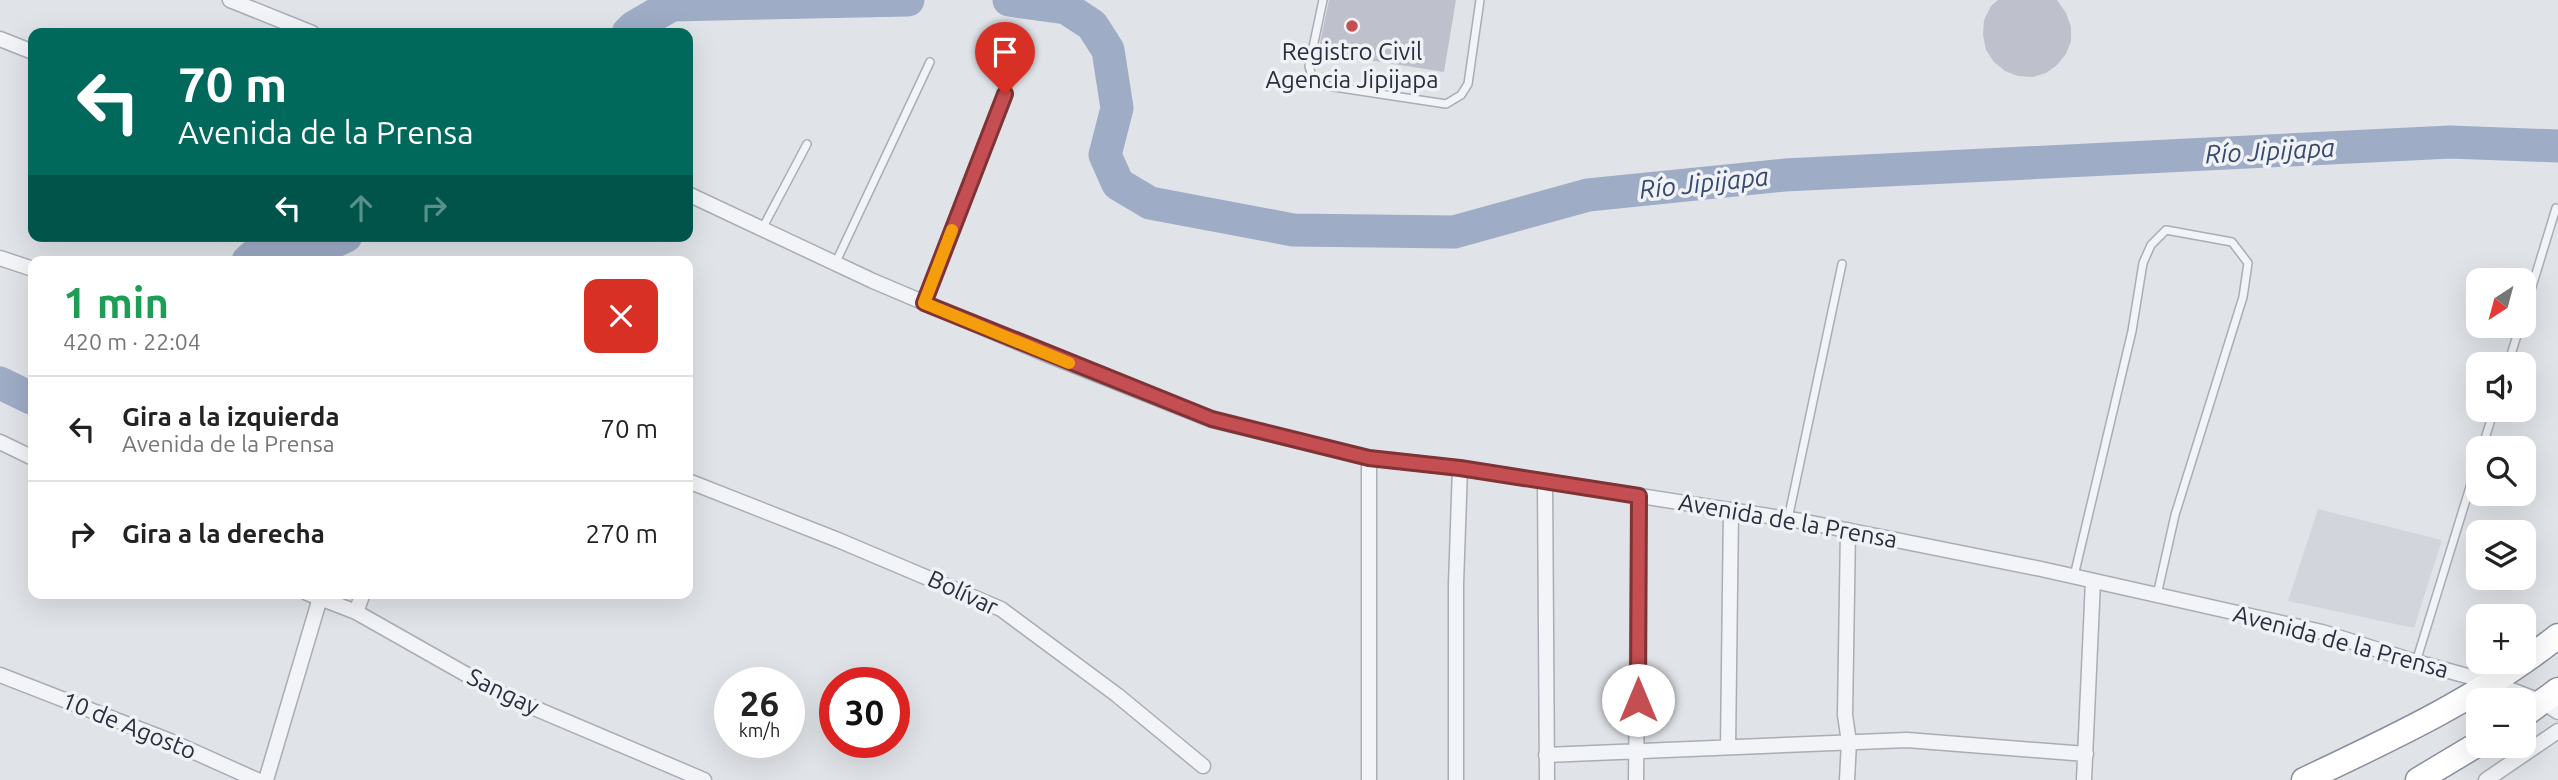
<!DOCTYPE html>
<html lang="es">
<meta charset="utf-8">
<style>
body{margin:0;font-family:Ubuntu,sans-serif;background:#f6f6f6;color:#222;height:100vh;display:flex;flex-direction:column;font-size:26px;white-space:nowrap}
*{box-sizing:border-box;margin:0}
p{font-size:23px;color:#767676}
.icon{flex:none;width:38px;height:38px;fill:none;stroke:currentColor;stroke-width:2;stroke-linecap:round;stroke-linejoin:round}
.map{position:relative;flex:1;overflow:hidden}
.panel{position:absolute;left:28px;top:256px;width:665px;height:343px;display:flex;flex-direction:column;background:#fff;border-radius:14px;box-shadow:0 7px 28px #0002}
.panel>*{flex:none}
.hud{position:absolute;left:28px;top:28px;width:665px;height:214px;border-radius:14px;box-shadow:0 7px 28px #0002;background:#00695c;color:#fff;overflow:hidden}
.needle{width:46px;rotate:216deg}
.controls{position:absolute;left:2466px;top:268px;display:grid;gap:14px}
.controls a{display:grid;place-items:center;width:70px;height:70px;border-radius:14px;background:#fff;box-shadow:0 7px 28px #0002;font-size:35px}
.speed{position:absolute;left:714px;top:667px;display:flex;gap:14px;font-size:35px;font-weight:700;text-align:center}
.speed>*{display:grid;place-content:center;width:91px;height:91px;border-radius:50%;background:#fff;box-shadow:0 7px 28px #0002;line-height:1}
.speed small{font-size:18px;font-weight:400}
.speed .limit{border:10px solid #d22;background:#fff;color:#111}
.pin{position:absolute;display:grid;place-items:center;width:60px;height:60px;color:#fff;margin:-72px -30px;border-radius:50% 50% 50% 0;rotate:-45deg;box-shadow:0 0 7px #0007}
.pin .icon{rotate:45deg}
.me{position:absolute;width:77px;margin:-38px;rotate:0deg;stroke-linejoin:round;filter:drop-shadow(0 0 5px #0008)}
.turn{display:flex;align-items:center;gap:24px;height:147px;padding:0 35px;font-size:32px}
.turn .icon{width:91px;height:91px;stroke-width:2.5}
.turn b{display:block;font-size:49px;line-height:60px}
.lanes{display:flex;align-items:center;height:66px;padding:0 35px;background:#0003;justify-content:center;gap:35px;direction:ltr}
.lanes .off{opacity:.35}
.round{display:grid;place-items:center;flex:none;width:74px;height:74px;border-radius:14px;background:#f6f6f6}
.headline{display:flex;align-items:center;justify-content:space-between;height:119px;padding:0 35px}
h1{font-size:42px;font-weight:700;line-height:52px;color:#1e9e55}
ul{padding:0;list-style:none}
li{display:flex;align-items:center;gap:21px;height:105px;padding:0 35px;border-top:2px solid #e0e0e0}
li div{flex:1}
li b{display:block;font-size:26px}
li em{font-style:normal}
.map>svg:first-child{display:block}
.built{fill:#d3d5dd}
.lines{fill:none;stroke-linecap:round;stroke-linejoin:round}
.river{stroke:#9eacc6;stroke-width:33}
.building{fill:#bec1cb}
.service-casing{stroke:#a9adb5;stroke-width:10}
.minor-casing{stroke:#a9adb5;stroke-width:17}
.trunk-casing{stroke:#898f9e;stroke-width:27}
.service{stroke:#f3f4f7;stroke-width:7}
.minor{stroke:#f3f4f7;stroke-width:14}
.trunk{stroke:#fff;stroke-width:24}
.route-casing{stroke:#803335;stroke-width:18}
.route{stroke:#c54e52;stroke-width:12}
.slow{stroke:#f59e0b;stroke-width:12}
.poi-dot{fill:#c54e52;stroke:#f0f2f6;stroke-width:2.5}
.labels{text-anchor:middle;stroke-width:7;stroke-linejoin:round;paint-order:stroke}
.poi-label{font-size:24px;fill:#2a2f3f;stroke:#f0f2f6}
.street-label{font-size:24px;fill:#2a2f3f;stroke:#f0f2f6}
.water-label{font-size:26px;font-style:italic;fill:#374a70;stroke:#f0f2f6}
</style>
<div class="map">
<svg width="2558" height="780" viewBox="0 0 2558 780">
<rect width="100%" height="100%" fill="#e0e3e8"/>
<path class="built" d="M2318,509L2442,540L2414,628L2288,601Z"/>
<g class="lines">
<path class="river" d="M1009,0L1066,8L1092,25L1108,50L1117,108L1105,155L1118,184L1150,203L1293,230L1454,232L1588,195L1785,175L2450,142L2558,146
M628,33L634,27L672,5L908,0
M248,261L256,254L325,246L346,236
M0,383L33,399"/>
</g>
<path class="building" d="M1329,0H1456L1444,72L1318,52Z
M1998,0H2057L2066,13L2071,27V41L2066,54L2057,65L2046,73L2033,77L2018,76L2005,71L1994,62L1986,50L1983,35L1984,20L1991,6Z"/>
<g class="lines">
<defs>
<path id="service" d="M1323,0L1309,66L1312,76L1321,85L1446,104L1461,95L1468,84L1480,0
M762,229L807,144
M835,264L930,62
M924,303L1015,68
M2524,313L2556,208
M2508,364L2520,326
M2482,448L2494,410
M1788,519L1842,264
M2074,576L2132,331L2143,263L2151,245L2166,230L2232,242L2248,263L2243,297L2175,515L2157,595
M2416,662L2478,461"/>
<path id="minor" d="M230,0L312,33
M0,39L33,52
M688,194L873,281L1043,353L1212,420L1369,458L1460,468L1801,521L2041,569L2322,632L2416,662L2493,683L2543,702L2558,712
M0,258L33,269
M0,442L33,458
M688,481L838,540L1001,609L1117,695L1203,766
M1545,481L1547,780
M307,593L356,612L499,693L704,780
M356,612L363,593
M0,675L170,741L257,780
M1728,747L1731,510
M1546,755L1907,740L2086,754
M266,780L320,598
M1369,780V458
M1456,780V584L1460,468
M1636,780L1639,496
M1847,780L1849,742L1845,715L1848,530
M2084,780L2093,581
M2486,780L2558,731"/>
<path id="trunk" d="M2524,715L2558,690
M2304,780C2393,738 2481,697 2558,636
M2418,780L2478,744"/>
</defs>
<use href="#service" class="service-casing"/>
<use href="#minor" class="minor-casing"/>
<use href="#trunk" class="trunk-casing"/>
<use href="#service" class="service"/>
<use href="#minor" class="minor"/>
<use href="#trunk" class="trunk"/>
</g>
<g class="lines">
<defs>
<path id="route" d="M1005,94L924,303L1212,419L1369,458L1460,468L1639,496L1638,700"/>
</defs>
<use href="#route" class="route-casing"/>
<use href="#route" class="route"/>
<path class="slow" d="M952,230L924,303L1069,363"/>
</g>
<circle class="poi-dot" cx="1352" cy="26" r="7"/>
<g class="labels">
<g class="poi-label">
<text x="1352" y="60">Registro Civil<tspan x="1352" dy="28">Agencia Jipijapa</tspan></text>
</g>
<g class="street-label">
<text transform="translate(1788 521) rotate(10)" y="8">Avenida de la Prensa</text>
<text transform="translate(963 593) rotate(25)" y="8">Bolívar</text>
<text transform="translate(2341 642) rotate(15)" y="8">Avenida de la Prensa</text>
<text transform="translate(503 692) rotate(26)" y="8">Sangay</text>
<text transform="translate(129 726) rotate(22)" y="8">10 de Agosto</text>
</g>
<g class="water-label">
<text transform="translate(2270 151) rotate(-3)" y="9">Río Jipijapa</text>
<text transform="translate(1704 183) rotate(-6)" y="9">Río Jipijapa</text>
</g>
</g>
</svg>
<div class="controls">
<a><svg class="needle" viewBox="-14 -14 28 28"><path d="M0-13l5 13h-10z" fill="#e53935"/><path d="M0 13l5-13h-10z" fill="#767676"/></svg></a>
<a><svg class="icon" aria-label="sound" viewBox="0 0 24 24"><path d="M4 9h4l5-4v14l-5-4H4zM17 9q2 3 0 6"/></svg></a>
<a><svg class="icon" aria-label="search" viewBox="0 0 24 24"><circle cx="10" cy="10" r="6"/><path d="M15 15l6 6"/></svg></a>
<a><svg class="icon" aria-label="layers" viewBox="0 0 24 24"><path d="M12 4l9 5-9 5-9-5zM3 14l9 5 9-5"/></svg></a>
<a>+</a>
<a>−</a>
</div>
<div class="speed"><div>26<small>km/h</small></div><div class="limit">30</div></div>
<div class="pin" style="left:1005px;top:94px;background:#d93025"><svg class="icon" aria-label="arrive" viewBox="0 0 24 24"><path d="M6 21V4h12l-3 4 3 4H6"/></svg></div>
<svg class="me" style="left:1638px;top:700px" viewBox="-20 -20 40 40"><circle r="19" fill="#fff"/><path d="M0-13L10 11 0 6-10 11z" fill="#c54e52"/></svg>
<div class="hud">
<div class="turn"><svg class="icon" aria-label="left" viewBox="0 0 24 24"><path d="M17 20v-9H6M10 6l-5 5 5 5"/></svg><div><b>70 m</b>Avenida de la Prensa</div></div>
<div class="lanes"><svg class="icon" aria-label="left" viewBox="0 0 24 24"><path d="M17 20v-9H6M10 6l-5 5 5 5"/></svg><svg class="icon off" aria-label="ahead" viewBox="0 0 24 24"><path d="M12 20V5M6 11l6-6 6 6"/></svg><svg class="icon off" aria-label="right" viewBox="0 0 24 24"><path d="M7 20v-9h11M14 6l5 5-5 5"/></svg></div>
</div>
<section class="panel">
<div class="headline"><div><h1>1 min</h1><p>420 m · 22:04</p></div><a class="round" style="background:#d93025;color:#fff"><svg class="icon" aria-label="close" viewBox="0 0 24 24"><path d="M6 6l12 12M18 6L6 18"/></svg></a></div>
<ul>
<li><svg class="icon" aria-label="left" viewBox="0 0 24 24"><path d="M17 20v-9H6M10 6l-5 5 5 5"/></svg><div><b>Gira a la izquierda</b><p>Avenida de la Prensa</p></div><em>70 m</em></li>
<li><svg class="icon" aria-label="right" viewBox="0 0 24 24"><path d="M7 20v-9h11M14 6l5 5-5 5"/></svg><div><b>Gira a la derecha</b></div><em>270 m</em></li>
</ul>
</section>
</div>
